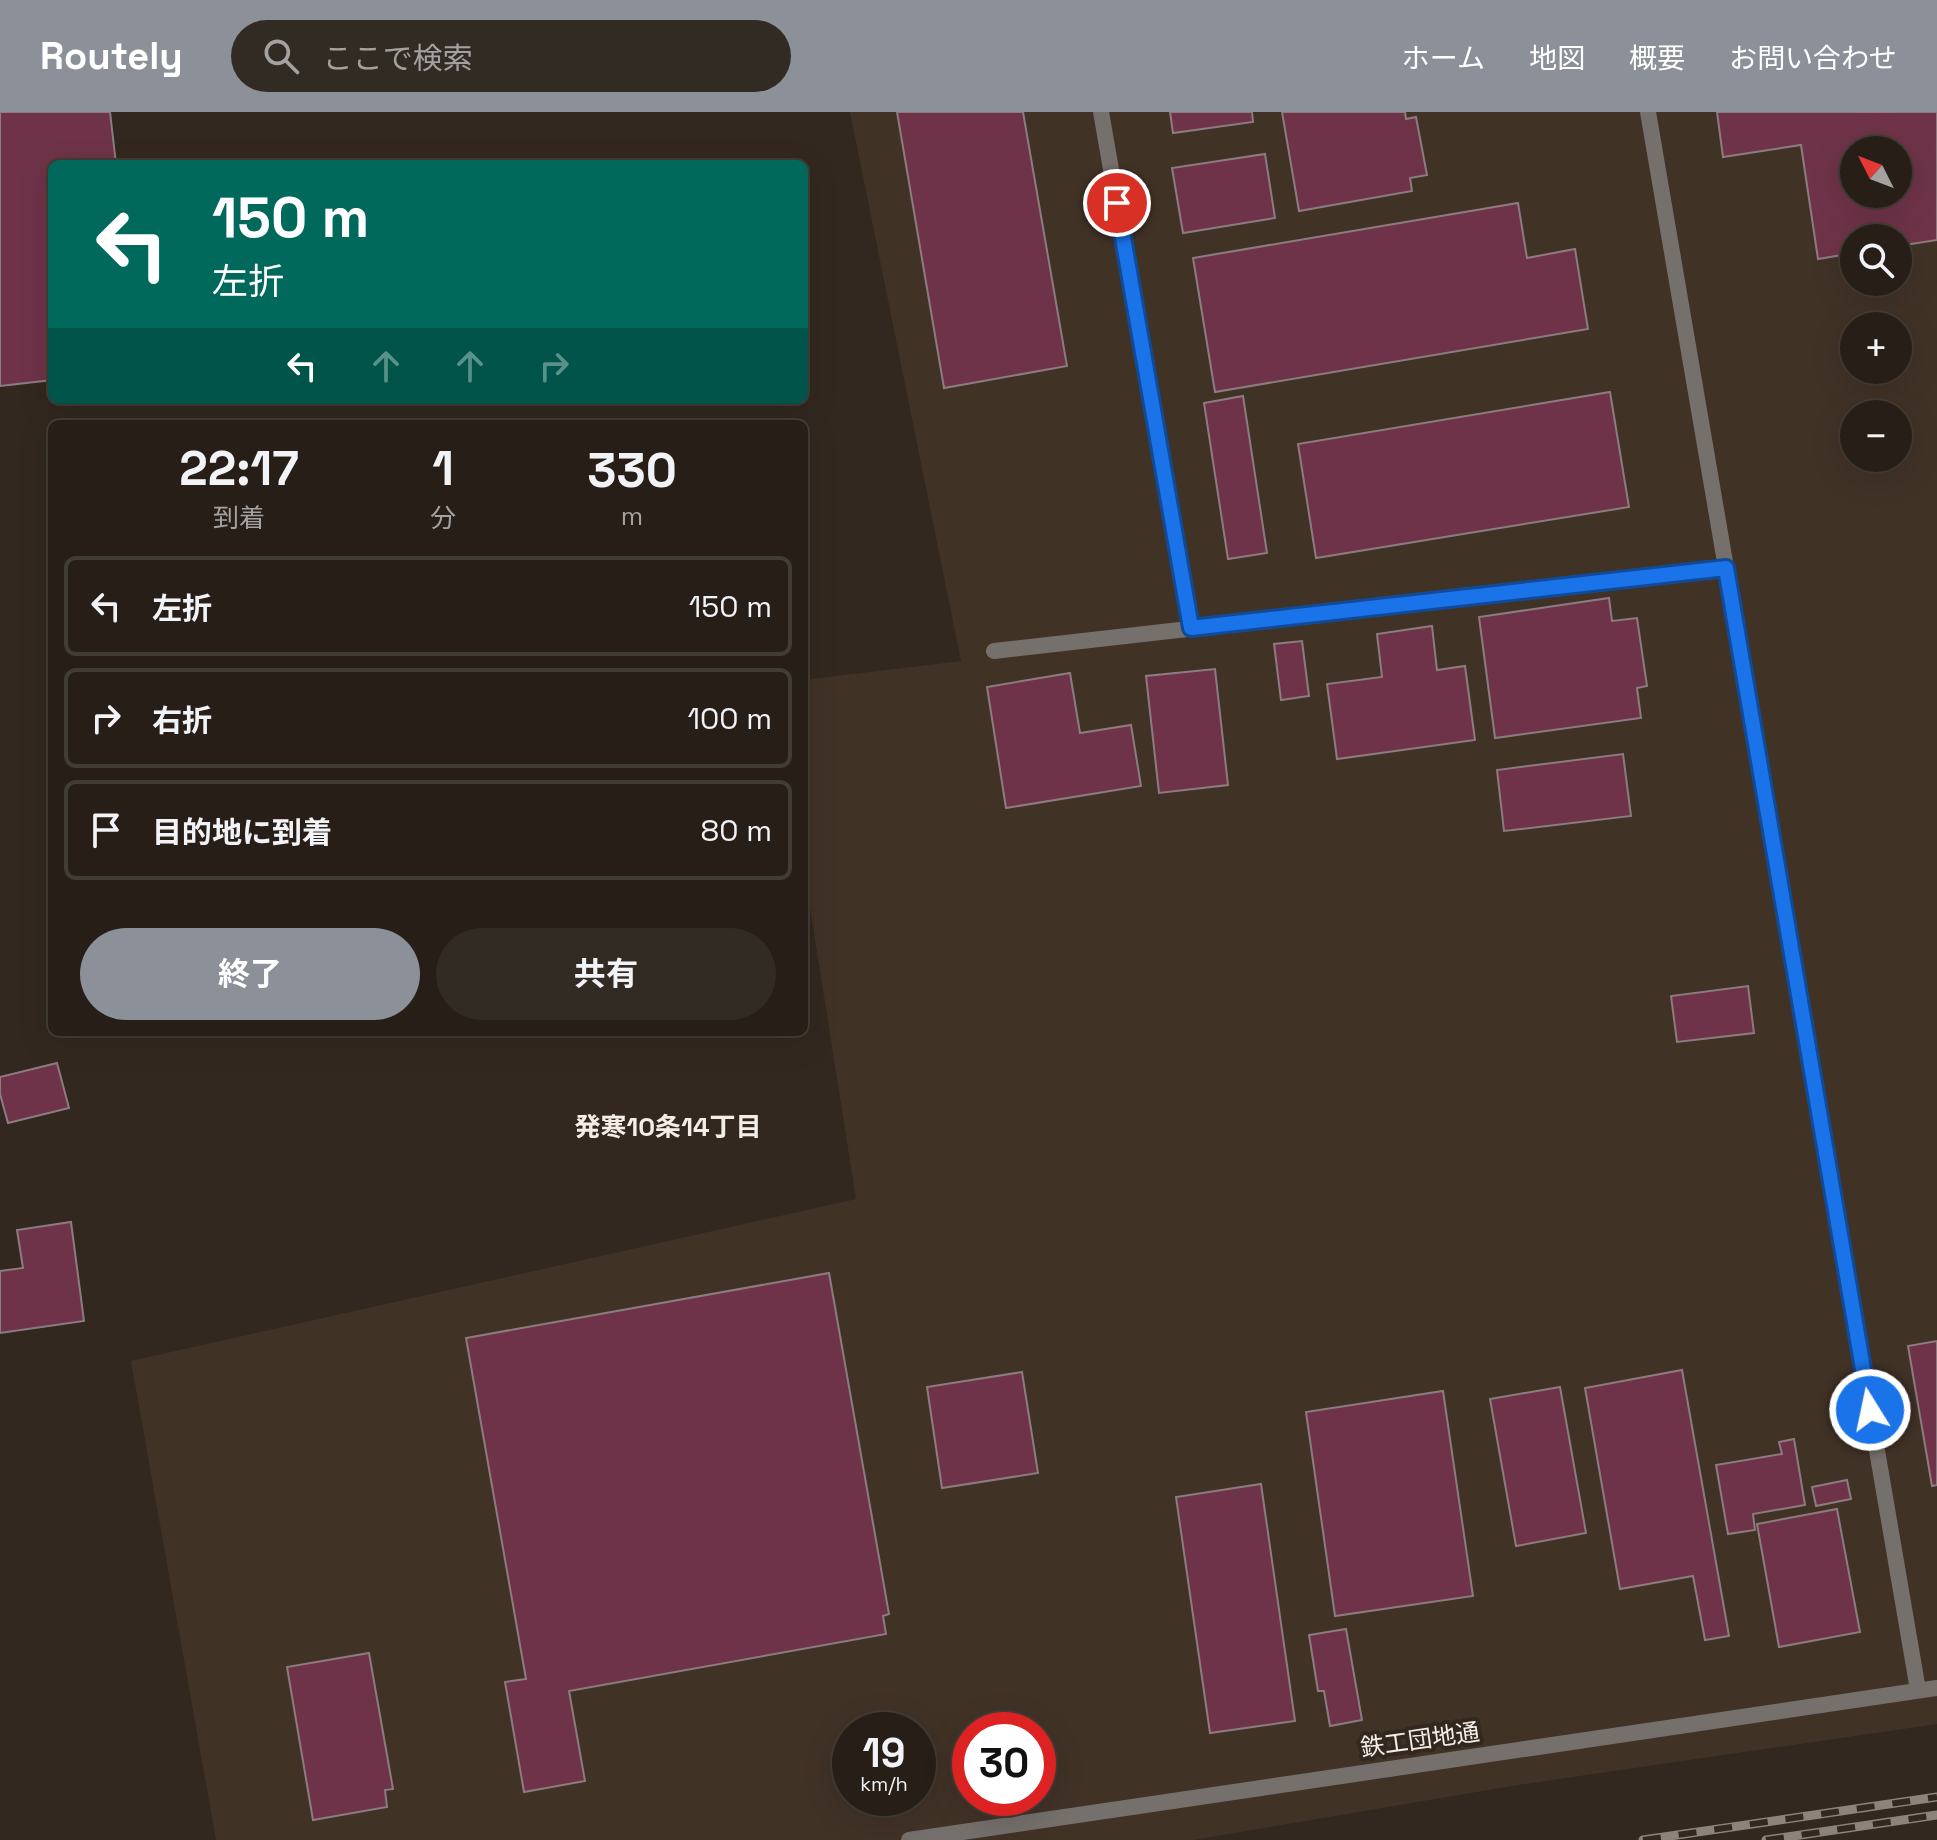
<!DOCTYPE html>
<html lang="ja">
<meta charset="utf-8">
<style>
body{margin:0;font-family:"Space Grotesk","Noto Sans JP",sans-serif;background:#322b24;color:#f1f3f6;height:100vh;display:flex;flex-direction:column;font-size:30px;white-space:nowrap}
*{box-sizing:border-box;margin:0}
p{font-size:26px;color:#a4a2a1}
.icon{flex:none;width:44px;height:44px;fill:none;stroke:currentColor;stroke-width:2;stroke-linecap:round;stroke-linejoin:round}
.map{position:relative;flex:1;overflow:hidden}
.details{position:absolute;left:48px;top:308px;width:760px;height:616px;display:flex;flex-direction:column;background:#261e17;border-radius:12px;box-shadow:0 8px 32px #0002,0 0 0 2px #423c36}
.details>*{flex:none}
.hud{position:absolute;left:48px;top:48px;width:760px;height:244px;border-radius:12px;box-shadow:0 8px 32px #0002,0 0 0 2px #423c36;background:#00695c;color:#fff;overflow:hidden}
.needle{width:52px;rotate:312deg}
.tools{position:absolute;left:1840px;top:24px;display:grid;gap:16px}
.tools a{display:grid;place-items:center;width:72px;height:72px;border-radius:50%;background:#261e17;box-shadow:0 8px 32px #0002,0 0 0 2px #423c36;font-size:40px}
.speed{position:absolute;left:832px;top:1600px;display:flex;gap:16px;font-size:40px;font-weight:700;text-align:center}
.speed>*{display:grid;place-content:center;width:104px;height:104px;border-radius:50%;background:#261e17;box-shadow:0 8px 32px #0002,0 0 0 2px #423c36;line-height:1}
.speed small{font-size:20px;font-weight:400}
.speed .limit{border:12px solid #d22;background:#fff;color:#111}
.pin{position:absolute;display:grid;place-items:center;width:68px;height:68px;color:#fff;margin:-34px;border:4px solid #fff;border-radius:50%;box-shadow:0 2px 8px #0007}
.me{position:absolute;width:88px;margin:-44px;rotate:350deg;stroke-linejoin:round;filter:drop-shadow(0 0 6px #0008)}
.turn{display:flex;align-items:center;gap:28px;height:168px;padding:0 32px;font-size:36px}
.turn .icon{width:104px;height:104px;stroke-width:2.5}
.turn b{display:block;font-size:56px;line-height:68px}
.lanes{display:flex;align-items:center;height:76px;padding:0 32px;background:#0003;justify-content:center;gap:40px;direction:ltr}
.lanes .off{opacity:.35}
.eta{display:flex;justify-content:space-evenly;align-items:center;height:136px;text-align:center}
.eta b{font-size:48px;font-weight:700;line-height:56px}
.cta{display:flex;gap:16px;margin-top:auto;padding:16px 32px}
.cta a{flex:1;height:92px;border-radius:48px;background:#8c9099;color:#fff;font-size:32px;font-weight:700;line-height:92px;text-align:center}
.cta a+a{background:#322b24;color:#f1f3f6}
ul{padding:0;list-style:none}
li{display:flex;align-items:center;gap:24px;height:100px;margin:0 16px 12px;padding:0 16px;border:4px solid #423c36;border-radius:12px}
li div{flex:1}
li b{display:block;font-size:30px}
li em{font-style:normal}
header{display:flex;align-items:center;gap:48px;box-sizing:border-box;height:112px;padding:0 40px;background:#8c9099;color:#fff}
header strong{font-size:38px}
nav{display:flex;gap:44px;margin-inline-start:auto;font-size:28px}
.search{width:560px;height:72px;background:#322b24;display:flex;align-items:center;gap:20px;box-sizing:border-box;padding:0 28px;border-radius:44px;color:#a4a2a1;font-size:30px}
.map>svg:first-child{display:block}
.industrial{fill:#413226;fill-rule:evenodd}
.building{fill:#6e3348;stroke:#8c7b7f;stroke-width:2;fill-rule:evenodd}
.lines{fill:none;stroke-linecap:round;stroke-linejoin:round}
.service{stroke:#76706c;stroke-width:16}
.minor{stroke:#76706c;stroke-width:16}
.tertiary{stroke:#76706c;stroke-width:16}
.rail-casing{stroke:#8c837c;stroke-width:9}
.rail{stroke:#32281f;stroke-width:6;stroke-dasharray:18;stroke-linecap:butt}
.route-casing{stroke:#114b97;stroke-width:20}
.route{stroke:#1a73e8;stroke-width:14}
.labels{text-anchor:middle;stroke-width:8;stroke-linejoin:round;paint-order:stroke}
.street-label{font-size:24px;fill:#f5ede8;stroke:#32281f}
.neighbourhood-label{font-size:26px;font-weight:bold;fill:#f5ede8;stroke:#32281f}
</style>
<header>
<strong>Routely</strong>
<div class="search"><svg class="icon" aria-label="search" viewBox="0 0 24 24"><circle cx="10" cy="10" r="6"/><path d="M15 15l6 6"/></svg>ここで検索</div>
<nav><a>ホーム</a><a>地図</a><a>概要</a><a>お問い合わせ</a></nav>
</header>
<div class="map">
<svg width="1937" height="1728" viewBox="0 0 1937 1728">
<rect width="100%" height="100%" fill="#32281f"/>
<path class="industrial" d="M850,0H1937V1612L1518,1673L1193,1728H216L131,1249L856,1087L804,757V568L961,549ZM1854,38H1898V82H1854ZM1854,126H1898V170H1854ZM1854,214H1898V258H1854ZM1854,302H1898V346H1854ZM850,1618H918V1686H850ZM970,1618H1038V1686H970Z"/>
<path class="building" d="M0,0H110L116,52H52V268L0,274Z
M897,0H1023L1067,254L944,276Z
M1170,0H1252L1253,10L1173,21Z
M1282,0H1405L1406,7L1416,5L1427,63L1410,66L1412,79L1299,99Z
M1717,0H1937V128L1898,134V126H1854V141L1818,147L1801,33L1723,45ZM1854,38H1898V82H1854Z
M1265,42L1275,106L1183,121L1172,56Z
M1518,91L1527,146L1575,137L1588,217L1215,280L1193,146Z
M1610,280L1629,395L1316,446L1298,332Z
M1243,284L1267,441L1228,447L1204,291Z
M1609,486L1612,509L1637,506L1647,574L1637,576L1641,606L1495,626L1479,505Z
M1432,514L1437,558L1465,554L1475,628L1337,647L1327,572L1382,565L1377,522Z
M1302,529L1309,584L1281,588L1274,532Z
M1215,557L1228,673L1159,681L1146,564Z
M1070,561L1080,621L1131,613L1141,674L1006,696L987,575Z
M1623,642L1631,704L1504,719L1497,658Z
M1748,874L1754,921L1677,930L1671,884Z
M57,951L69,996L8,1011L0,982V965Z
M71,1110L84,1209L0,1221V1159L23,1156L17,1118Z
M829,1161L889,1502L883,1504L886,1522L569,1579L585,1669L524,1680L505,1570L526,1567L466,1226Z
M1937,1229V1373L1932,1374L1908,1234Z
M1682,1258L1729,1524L1705,1528L1693,1464L1620,1477L1585,1276Z
M1022,1260L1038,1361L942,1376L927,1275Z
M1560,1275L1586,1421L1516,1434L1490,1287Z
M1443,1279L1473,1484L1335,1504L1306,1300Z
M1794,1327L1805,1393L1753,1402L1755,1418L1728,1422L1716,1353L1782,1342L1779,1330Z
M1847,1368L1851,1387L1816,1394L1812,1375Z
M1261,1372L1295,1609L1210,1621L1176,1385Z
M1837,1397L1860,1520L1779,1535L1757,1412Z
M1346,1517L1362,1608L1330,1614L1324,1579H1318L1309,1523Z
M369,1541L393,1677L385,1678L387,1695L313,1708L287,1555Z"/>
<g class="lines">
<path class="service" d="M1101,0L1191,516
M994,539L1726,456"/>
<path class="minor" d="M1648,0L1918,1578"/>
<path class="tertiary" d="M909,1728L1937,1576"/>
<defs>
<path id="rail" d="M1643,1728L1937,1685
M1766,1728L1937,1703"/>
</defs>
<use href="#rail" class="rail-casing"/>
<use href="#rail" class="rail"/>
</g>
<g class="lines">
<defs>
<path id="route" d="M1117,91L1191,516L1726,456L1870,1298"/>
</defs>
<use href="#route" class="route-casing"/>
<use href="#route" class="route"/>
</g>
<g class="labels">
<g class="street-label">
<text transform="translate(1420 1628) rotate(-8)" y="8">鉄工団地通</text>
</g>
<g class="neighbourhood-label">
<text x="668" y="1024">発寒10条14丁目</text>
</g>
</g>
</svg>
<div class="tools">
<a><svg class="needle" viewBox="-14 -14 28 28"><path d="M0-13l5 13h-10z" fill="#e53935"/><path d="M0 13l5-13h-10z" fill="#a4a2a1"/></svg></a>
<a><svg class="icon" aria-label="search" viewBox="0 0 24 24"><circle cx="10" cy="10" r="6"/><path d="M15 15l6 6"/></svg></a>
<a>+</a>
<a>−</a>
</div>
<div class="speed"><div>19<small>km/h</small></div><div class="limit">30</div></div>
<div class="pin" style="left:1117px;top:91px;background:#d93025"><svg class="icon" aria-label="arrive" viewBox="0 0 24 24"><path d="M6 21V4h12l-3 4 3 4H6"/></svg></div>
<svg class="me" style="left:1870px;top:1298px" viewBox="-20 -20 40 40"><circle r="17" fill="#1a73e8" stroke="#fff" stroke-width="3"/><path d="M0-11L8 9 0 5-8 9z" fill="#fff"/></svg>
<div class="hud">
<div class="turn"><svg class="icon" aria-label="left" viewBox="0 0 24 24"><path d="M17 20v-9H6M10 6l-5 5 5 5"/></svg><div><b>150 m</b>左折</div></div>
<div class="lanes"><svg class="icon" aria-label="left" viewBox="0 0 24 24"><path d="M17 20v-9H6M10 6l-5 5 5 5"/></svg><svg class="icon off" aria-label="ahead" viewBox="0 0 24 24"><path d="M12 20V5M6 11l6-6 6 6"/></svg><svg class="icon off" aria-label="ahead" viewBox="0 0 24 24"><path d="M12 20V5M6 11l6-6 6 6"/></svg><svg class="icon off" aria-label="right" viewBox="0 0 24 24"><path d="M7 20v-9h11M14 6l5 5-5 5"/></svg></div>
</div>
<section class="details">
<div class="eta">
<div><b>22:17</b><p>到着</p></div>
<div><b>1</b><p>分</p></div>
<div><b>330</b><p>m</p></div>
</div>
<ul>
<li><svg class="icon" aria-label="left" viewBox="0 0 24 24"><path d="M17 20v-9H6M10 6l-5 5 5 5"/></svg><div><b>左折</b></div><em>150 m</em></li>
<li><svg class="icon" aria-label="right" viewBox="0 0 24 24"><path d="M7 20v-9h11M14 6l5 5-5 5"/></svg><div><b>右折</b></div><em>100 m</em></li>
<li><svg class="icon" aria-label="arrive" viewBox="0 0 24 24"><path d="M6 21V4h12l-3 4 3 4H6"/></svg><div><b>目的地に到着</b></div><em>80 m</em></li>
</ul>
<div class="cta"><a>終了</a><a>共有</a></div>
</section>
</div>
